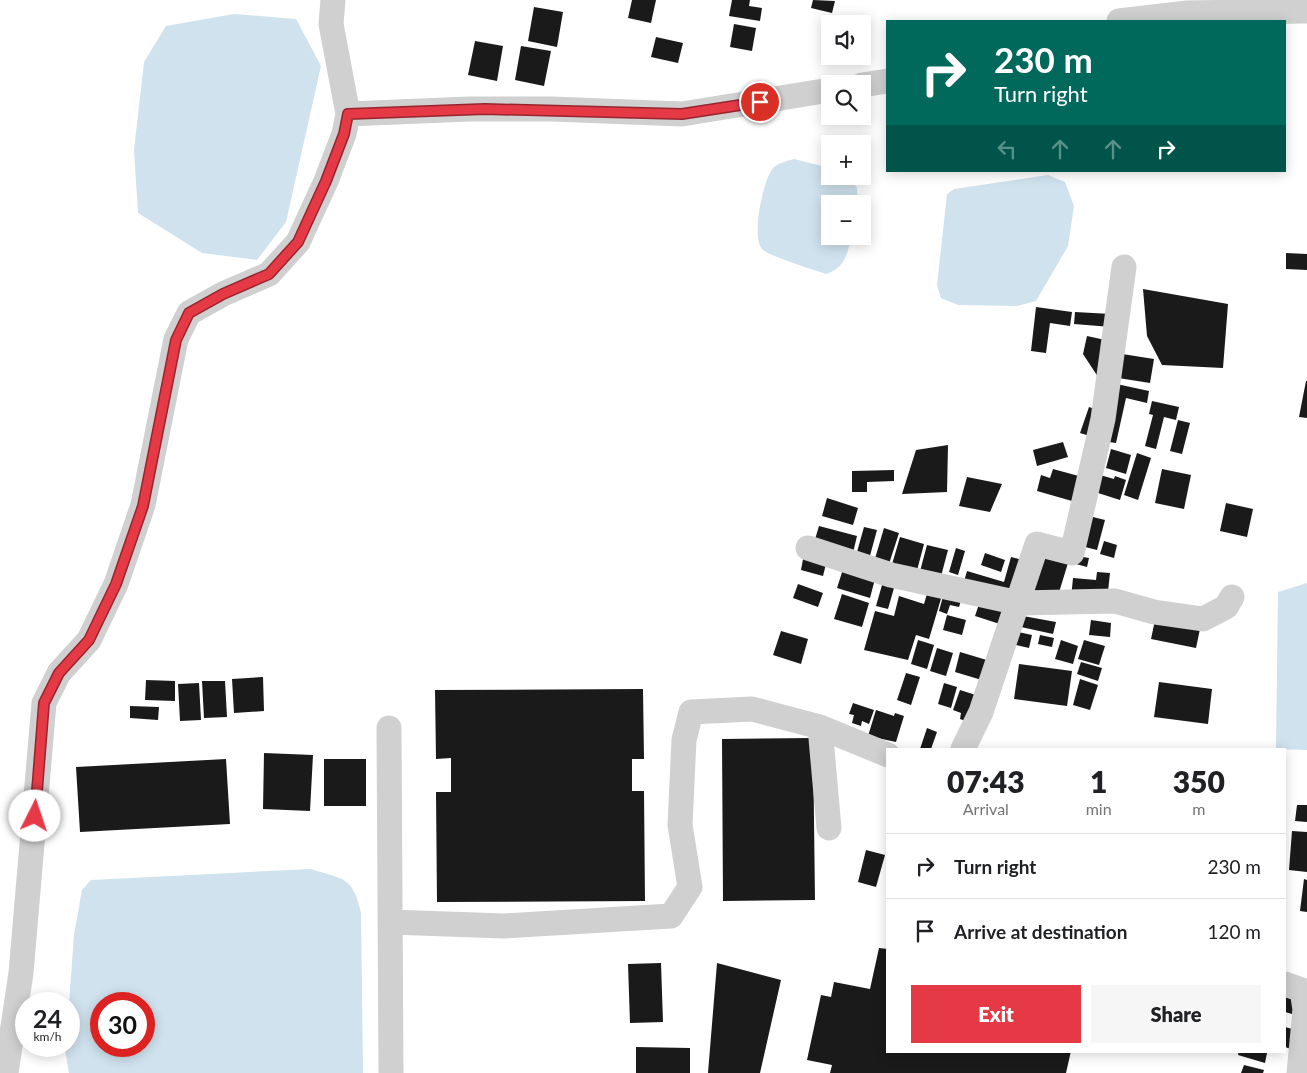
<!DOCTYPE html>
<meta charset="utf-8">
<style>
body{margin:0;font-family:Lato,sans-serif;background:#f6f6f6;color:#202124;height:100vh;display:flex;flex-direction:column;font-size:19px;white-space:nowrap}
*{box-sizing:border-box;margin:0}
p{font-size:16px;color:#757577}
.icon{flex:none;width:28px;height:28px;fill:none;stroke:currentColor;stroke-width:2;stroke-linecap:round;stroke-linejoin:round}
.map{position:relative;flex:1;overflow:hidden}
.drawer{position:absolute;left:886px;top:748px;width:400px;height:305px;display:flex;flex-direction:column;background:#fff;border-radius:0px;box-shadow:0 2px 12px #0003}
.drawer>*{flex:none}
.top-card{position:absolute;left:886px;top:20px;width:400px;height:152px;border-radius:0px;box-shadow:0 2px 12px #0003;background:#00695c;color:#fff;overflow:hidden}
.buttons{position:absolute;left:821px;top:15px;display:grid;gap:10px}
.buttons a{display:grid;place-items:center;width:50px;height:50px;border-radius:0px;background:#fff;box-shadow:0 2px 12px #0003;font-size:25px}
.speed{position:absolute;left:15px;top:992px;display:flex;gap:10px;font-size:25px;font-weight:700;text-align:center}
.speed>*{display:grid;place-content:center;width:65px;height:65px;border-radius:50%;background:#fff;box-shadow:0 2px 12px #0003;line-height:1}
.speed small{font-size:12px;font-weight:400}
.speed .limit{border:8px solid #d22;background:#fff;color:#111}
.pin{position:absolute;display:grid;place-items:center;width:42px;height:42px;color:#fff;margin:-21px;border:2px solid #fff;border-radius:50%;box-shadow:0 1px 5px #0007}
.me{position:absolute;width:55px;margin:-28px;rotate:4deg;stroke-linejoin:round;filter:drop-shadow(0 0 4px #0008)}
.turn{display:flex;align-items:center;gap:18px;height:105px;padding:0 25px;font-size:22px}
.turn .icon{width:65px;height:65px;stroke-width:2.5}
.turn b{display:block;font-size:35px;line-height:42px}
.lanes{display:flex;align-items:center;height:48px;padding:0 25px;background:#0003;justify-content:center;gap:25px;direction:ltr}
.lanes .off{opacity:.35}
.eta{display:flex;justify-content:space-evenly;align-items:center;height:85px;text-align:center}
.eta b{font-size:30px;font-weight:800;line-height:35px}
.action{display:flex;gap:10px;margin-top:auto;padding:10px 25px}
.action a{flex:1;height:58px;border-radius:0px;background:#e63946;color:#fff;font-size:20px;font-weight:800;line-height:58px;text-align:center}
.action a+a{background:#f6f6f6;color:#202124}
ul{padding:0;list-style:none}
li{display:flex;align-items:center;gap:15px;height:65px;padding:0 25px;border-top:1px solid #e0e0e0}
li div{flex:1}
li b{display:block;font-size:19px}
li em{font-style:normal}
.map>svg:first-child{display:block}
.water{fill:#cfe2ee;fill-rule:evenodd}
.building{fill:#1a1a1a}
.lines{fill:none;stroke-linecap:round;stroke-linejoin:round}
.street{stroke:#d0d0d0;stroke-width:25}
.route-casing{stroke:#96252e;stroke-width:12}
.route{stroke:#e63946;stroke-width:9}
</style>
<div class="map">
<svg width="1307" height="1073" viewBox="0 0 1307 1073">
<rect width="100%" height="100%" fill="#fff"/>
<path class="water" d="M234,14L296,19L321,66L286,222L257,260L202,253L138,213L134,150L144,62L166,26Z
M794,159L830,168V176H849L857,188L858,204H830V236H851C848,253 845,268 826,274C815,270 768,256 762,249C751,237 763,180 773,168C778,163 787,161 794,159Z
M1048,175L1065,182L1074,206L1068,246L1036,301L1017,306L958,305L941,298L937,285L947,194L954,189Z
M1307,583V750L1276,749L1278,592Z
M310,869C343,879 353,876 361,913L363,1073H69L65,1050V1046H69V1004L74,935L82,890L91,880ZM101,1004H144V1046H101Z"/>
<path class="building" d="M632,0H656L651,23L628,18Z
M732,0H750L749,6L762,8L760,21L729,16Z
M813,0L835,1L832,13L811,8Z
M534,7L563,12L557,47L528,41Z
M734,24L756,28L752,51L730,47Z
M656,37L683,43L678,63L651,57Z
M475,41L503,46L497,81L468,75Z
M521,46L551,51L544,86L515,80Z
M1286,253L1307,254V270L1286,269Z
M1143,289L1228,304L1223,368L1162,365L1147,336Z
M1036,307L1072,312L1070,326L1050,323L1046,353L1031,351Z
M1075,312L1111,314V327L1074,324Z
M1087,336L1110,341L1102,383L1083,354Z
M1116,353L1154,359L1150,383L1112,377Z
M1306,381H1307V418L1299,417Z
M1112,383L1149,391L1147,403L1126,398L1116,443L1102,441Z
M1152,401L1179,407L1176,420L1164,417L1156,449L1145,446L1153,415L1149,414Z
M1089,407L1101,411L1093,437L1080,433Z
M1178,420L1190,423L1182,454L1170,451Z
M1063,442L1068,457L1037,466L1033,450Z
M948,445L947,492L902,494L916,450Z
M1111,449L1131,455L1126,474L1106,468Z
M1137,453L1151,458L1138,500L1124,495Z
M1053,469L1086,478L1079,503L1037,491L1041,475L1050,478Z
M1162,469L1191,475L1184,509L1155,503Z
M894,470V481L867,482V492H852V471Z
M1100,475L1114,479L1115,476L1126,480L1120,500L1095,492Z
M967,477L1002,484L990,512L959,506Z
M827,498L858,508L853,525L822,516Z
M1226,503L1253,509L1247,537L1220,531Z
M1089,516L1105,520L1097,550L1081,546Z
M819,526L857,536L852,557L813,546Z
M864,527L877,530L868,563L855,559Z
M884,528L899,533L888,567L874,562Z
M900,537L924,544L915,578L890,571Z
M1104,541L1117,545L1114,558L1100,554Z
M927,545L948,550L940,580L919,575Z
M956,548L965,551L958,575L949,572Z
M985,553L1005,560L1001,572L981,565Z
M804,554L827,560L823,576L801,570Z
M1040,554L1068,563L1057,599L1031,591Z
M1078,556L1089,558L1087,567L1076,564Z
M1011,557L1023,560L1012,599L963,585L967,571L1004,582Z
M844,566L876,575L870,598L837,588Z
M1097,572L1110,573L1107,601L1071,598L1073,578L1096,580Z
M884,578L896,581L888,609L876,606Z
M798,584L823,593L818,607L793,598Z
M929,587L943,592L929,639L916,635L908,660L864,650L875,611L894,616L899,596L924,604Z
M945,589L963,594L959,607L950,605L947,614L939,611Z
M842,594L869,603L862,627L834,619Z
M981,598L1012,607L1006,626L975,616Z
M947,615L966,620L962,635L943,630Z
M1023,616L1056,622L1053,634L1021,627Z
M1091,620L1111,623L1110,637L1089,635Z
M1155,620L1200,629L1196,648L1151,639Z
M781,631L808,639L801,664L773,655Z
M1014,631L1032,635L1029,648L1011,644Z
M1040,635L1054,638L1052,647L1038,644Z
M918,640L934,645L927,669L911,664Z
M1061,640L1078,646L1073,664L1055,659Z
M1084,640L1105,646L1099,665L1078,659Z
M937,648L953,653L946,676L930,671Z
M960,652L990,661L985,681L955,672Z
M1081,662L1102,668L1098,681L1077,674Z
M1019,664L1072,671L1067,706L1014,699Z
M906,673L920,677L911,705L897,700Z
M263,677L264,711L234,713L232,679Z
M1080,679L1098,685L1090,710L1073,705Z
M146,680L175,681V701L145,700Z
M202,681H225L227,717L204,718Z
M1159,682L1212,689L1208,724L1154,717Z
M199,683L201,720L180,721L178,684Z
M944,683L957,687L951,708L938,704Z
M643,689L644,759H632V791H644L645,901L437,902L436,792H451V758L436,759L435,690Z
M960,690L982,697L974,724L960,719L961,713L953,710Z
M853,703L874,710L869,724L862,721L861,726L852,723L854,715L849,714Z
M130,706L159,707L158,720L130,718Z
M876,710L894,716L895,713L904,716L896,742L868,736Z
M927,728L937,732L931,749H920Z
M813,738L815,900L723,901L722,739Z
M264,753L313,755L310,811L263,809Z
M226,759L230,824L80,832L76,767Z
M324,759H366V806H324Z
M1297,805H1307V822L1295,821Z
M1292,831L1307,832V872L1289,870Z
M866,850L885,855L876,887L858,882Z
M1304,879L1307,880V912L1300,911Z
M879,948L888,949V1051H1071L1066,1073H830L832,1065L807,1060L821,995L831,997L834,982L870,989Z
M661,963L663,1022L630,1023L628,964Z
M717,963L781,980L760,1073H708Z
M1285,997L1295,1000L1292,1014L1285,1012Z
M1285,1027L1296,1030L1291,1049L1285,1047Z
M636,1047L690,1048V1073H636Z
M1239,1051H1260L1267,1053L1265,1063L1238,1055Z
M1244,1065L1264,1070L1263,1073H1241Z"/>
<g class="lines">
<path class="street" d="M1119,21L1187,13L1307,11
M862,85L888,81
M348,114L469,109H552L682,114L830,90
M808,548L891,575L1019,603L1115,601L1154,612L1203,619L1226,607L1232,597
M820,727L888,755
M389,728L391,1073
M963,749L981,712L1037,544L1072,553L1103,419L1124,267
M390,922L504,926L671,916L690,887L680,825L684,740L691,712L752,709L820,727L829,828
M1285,984L1302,990L1305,1010L1299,1073
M6,1073L21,973L44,703L59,673L89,640L116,584L143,505L176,339L189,313L223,294L269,274L298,242L326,181L344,134L348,114L331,24L333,0"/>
</g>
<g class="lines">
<defs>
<path id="route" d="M35,816L44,703L59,673L89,640L116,584L143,506L176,340L189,313L223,294L269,274L298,242L326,181L344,134L348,114L485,109L682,114L760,102"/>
</defs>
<use href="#route" class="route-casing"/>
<use href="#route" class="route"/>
</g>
</svg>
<div class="buttons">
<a><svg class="icon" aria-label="sound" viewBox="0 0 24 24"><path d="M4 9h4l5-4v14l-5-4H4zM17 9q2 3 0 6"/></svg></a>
<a><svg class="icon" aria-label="search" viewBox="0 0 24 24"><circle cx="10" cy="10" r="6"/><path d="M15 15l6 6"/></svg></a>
<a>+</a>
<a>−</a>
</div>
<div class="speed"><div>24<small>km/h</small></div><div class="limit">30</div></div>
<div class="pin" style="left:760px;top:102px;background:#d93025"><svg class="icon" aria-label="arrive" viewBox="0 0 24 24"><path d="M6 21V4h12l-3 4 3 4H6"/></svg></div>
<svg class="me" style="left:35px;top:816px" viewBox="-20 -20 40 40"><circle r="19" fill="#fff"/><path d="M0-13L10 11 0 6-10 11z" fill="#e63946"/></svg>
<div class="top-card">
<div class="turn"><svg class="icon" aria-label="right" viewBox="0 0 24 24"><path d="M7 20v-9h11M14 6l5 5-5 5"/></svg><div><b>230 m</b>Turn right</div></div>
<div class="lanes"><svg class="icon off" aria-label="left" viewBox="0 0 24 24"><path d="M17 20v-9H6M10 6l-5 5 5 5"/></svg><svg class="icon off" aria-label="ahead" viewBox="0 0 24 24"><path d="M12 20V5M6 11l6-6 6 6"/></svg><svg class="icon off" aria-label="ahead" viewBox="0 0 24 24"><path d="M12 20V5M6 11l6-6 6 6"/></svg><svg class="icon" aria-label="right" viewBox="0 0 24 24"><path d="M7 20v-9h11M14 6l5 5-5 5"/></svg></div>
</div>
<section class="drawer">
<div class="eta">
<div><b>07:43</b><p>Arrival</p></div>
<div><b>1</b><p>min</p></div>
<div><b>350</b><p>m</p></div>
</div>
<ul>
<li><svg class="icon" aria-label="right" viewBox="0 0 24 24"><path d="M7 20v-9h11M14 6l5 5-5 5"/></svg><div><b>Turn right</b></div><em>230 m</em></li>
<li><svg class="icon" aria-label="arrive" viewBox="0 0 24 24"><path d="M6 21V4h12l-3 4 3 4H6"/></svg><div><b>Arrive at destination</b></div><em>120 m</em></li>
</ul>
<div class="action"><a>Exit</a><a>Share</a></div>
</section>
</div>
